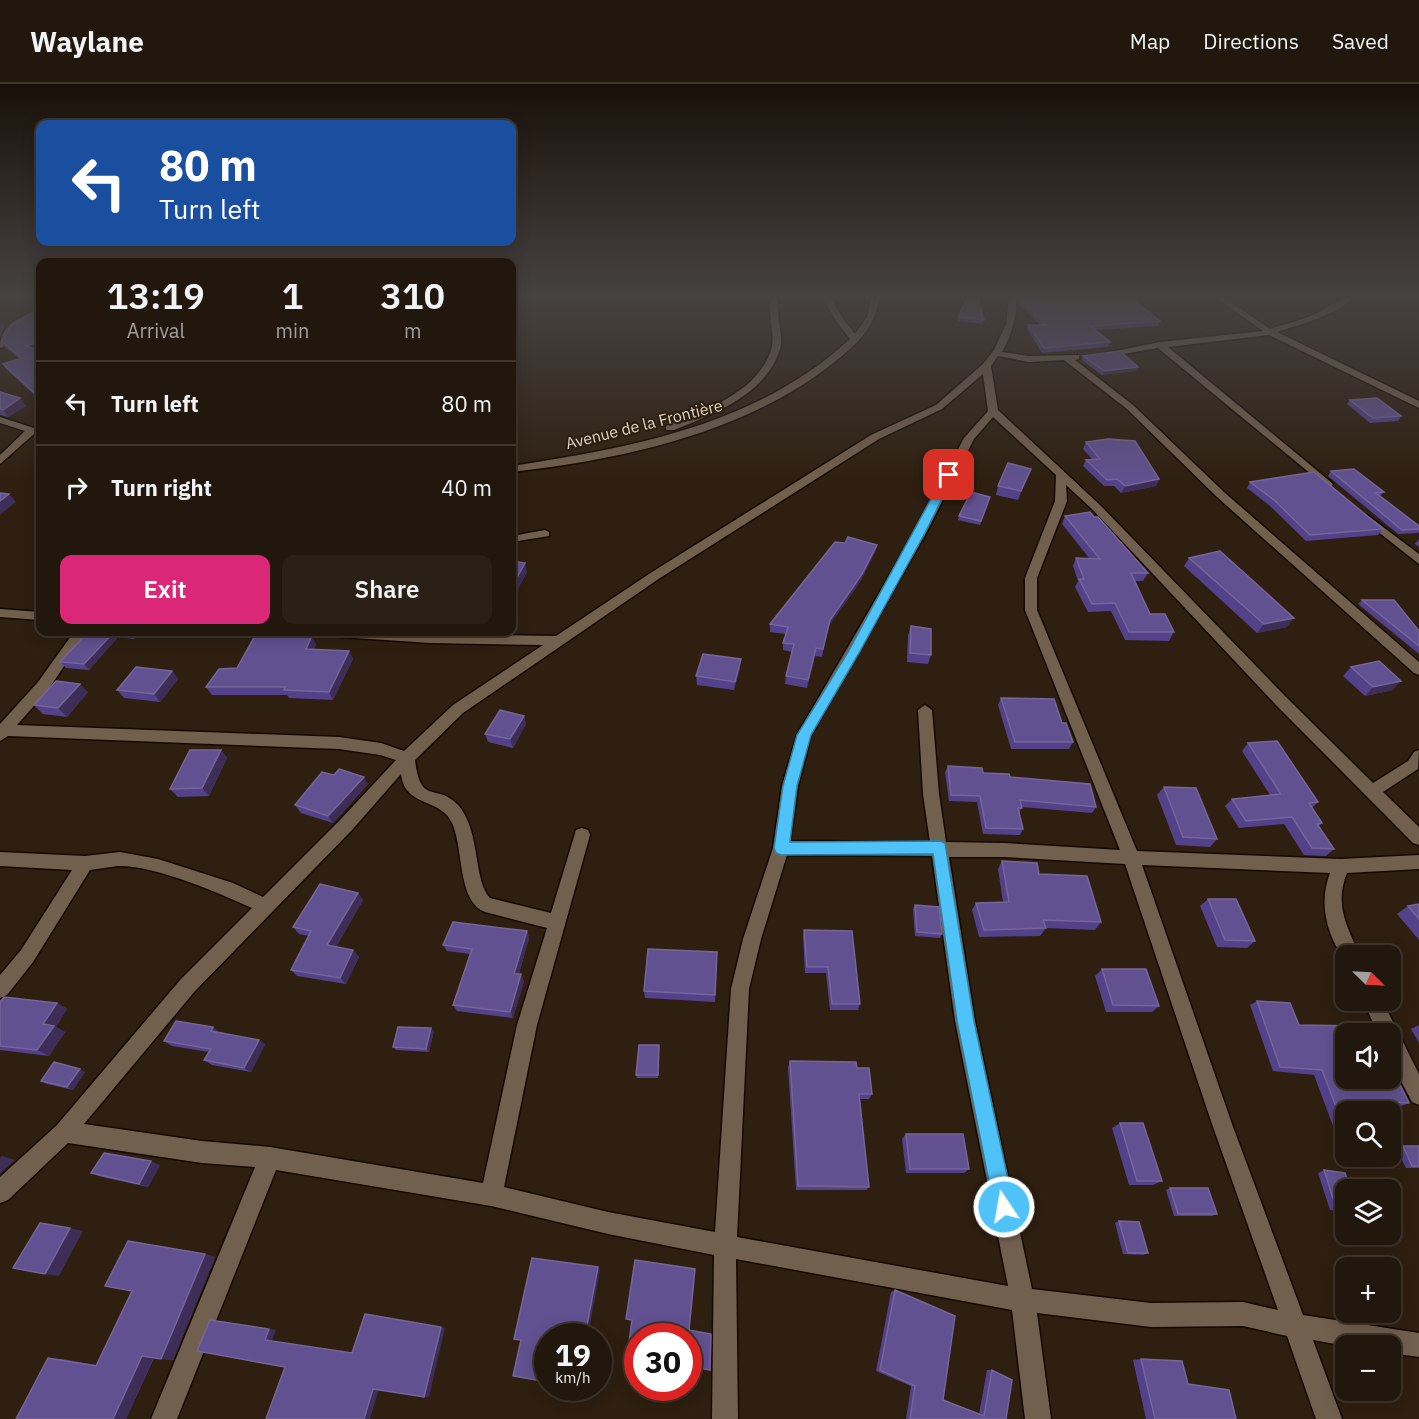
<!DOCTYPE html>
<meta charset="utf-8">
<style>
body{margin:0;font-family:"IBM Plex Sans",sans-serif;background:#2a2015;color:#f1f3f6;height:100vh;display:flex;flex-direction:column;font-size:22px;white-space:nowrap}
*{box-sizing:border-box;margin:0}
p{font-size:20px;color:#a29f9d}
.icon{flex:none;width:33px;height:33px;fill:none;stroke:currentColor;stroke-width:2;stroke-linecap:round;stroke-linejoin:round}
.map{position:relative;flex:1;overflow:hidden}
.sheet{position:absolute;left:36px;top:174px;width:480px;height:378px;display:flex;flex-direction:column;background:#22170c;border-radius:12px;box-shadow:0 3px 15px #0003,0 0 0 2px #3f362d}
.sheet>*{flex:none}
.banner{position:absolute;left:36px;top:36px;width:480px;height:126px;border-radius:12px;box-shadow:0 3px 15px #0003,0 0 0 2px #3f362d;background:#1a4fa0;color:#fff;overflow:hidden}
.needle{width:39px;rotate:114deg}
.fabs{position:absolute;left:1335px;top:861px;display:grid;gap:12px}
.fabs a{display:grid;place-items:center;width:66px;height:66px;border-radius:12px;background:#22170c;box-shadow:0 3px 15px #0003,0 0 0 2px #3f362d;font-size:30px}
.speed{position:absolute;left:534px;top:1239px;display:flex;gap:12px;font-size:30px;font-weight:700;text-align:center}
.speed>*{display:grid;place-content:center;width:78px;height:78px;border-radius:50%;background:#22170c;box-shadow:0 3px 15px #0003,0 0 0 2px #3f362d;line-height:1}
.speed small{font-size:15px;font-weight:400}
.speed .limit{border:9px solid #d22;background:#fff;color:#111}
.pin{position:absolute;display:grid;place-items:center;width:51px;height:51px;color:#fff;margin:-26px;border-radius:12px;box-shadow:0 3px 9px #0006}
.me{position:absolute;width:66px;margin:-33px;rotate:348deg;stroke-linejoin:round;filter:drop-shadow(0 0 4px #0008)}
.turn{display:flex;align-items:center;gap:21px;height:126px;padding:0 24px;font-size:27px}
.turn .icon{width:78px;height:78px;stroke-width:2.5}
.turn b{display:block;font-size:42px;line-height:51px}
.eta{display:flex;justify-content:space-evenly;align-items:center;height:102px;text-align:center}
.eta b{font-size:36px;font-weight:600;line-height:42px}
.primary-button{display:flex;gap:12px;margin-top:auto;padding:12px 24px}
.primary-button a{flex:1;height:69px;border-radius:12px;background:#db2777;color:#fff;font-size:24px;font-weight:600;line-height:69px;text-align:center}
.primary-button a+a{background:#2a2015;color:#f1f3f6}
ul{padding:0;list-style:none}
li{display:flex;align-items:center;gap:18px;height:84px;padding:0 24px;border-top:2px solid #3f362d}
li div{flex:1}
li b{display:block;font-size:22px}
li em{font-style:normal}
header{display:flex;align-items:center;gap:36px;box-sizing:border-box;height:84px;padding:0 30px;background:#22170c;border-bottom:2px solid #3f362d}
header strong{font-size:28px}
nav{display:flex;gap:33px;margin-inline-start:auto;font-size:21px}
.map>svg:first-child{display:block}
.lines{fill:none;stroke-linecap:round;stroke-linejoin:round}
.minor-casing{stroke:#160900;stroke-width:3}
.minor{fill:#72604f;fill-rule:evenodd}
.wall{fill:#534189}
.shaded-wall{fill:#3e2d56}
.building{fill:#625190;stroke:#756599;stroke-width:1.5}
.route{fill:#4fc3f7;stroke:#337fa1;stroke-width:1.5}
.labels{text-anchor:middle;stroke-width:4.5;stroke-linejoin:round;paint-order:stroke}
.far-street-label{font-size:16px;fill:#ddd3c9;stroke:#2e1f10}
</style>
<header>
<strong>Waylane</strong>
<nav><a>Map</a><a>Directions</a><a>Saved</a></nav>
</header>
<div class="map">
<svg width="1419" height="1335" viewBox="0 0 1419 1335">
<rect width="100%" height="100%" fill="#2e1f10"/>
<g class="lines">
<defs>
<path id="minor" d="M767,211H775C779,220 778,228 779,238C780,247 783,257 780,265C766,311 713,330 674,346H666V342C705,326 757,309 771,266C774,257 772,247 771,238C770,228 771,220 767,211Z
M821,211H829L844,236L855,250L867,233L872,211H880C875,245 858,259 832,280C745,349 620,376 512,388V382C633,363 757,341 850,255L836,237Z
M1009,211H1017C1017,232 1012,250 1002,268L1029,272L1079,271V275L1075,276L1133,321L1225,409L1419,578V591L1414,589L1217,413L1127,325L1064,276L1029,278L998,272L991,282L998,326L1101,422L1286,613L1373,699L1408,677L1414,668L1419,666L1418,685L1383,708L1419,743V761L1413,759L1276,621L1093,426L1066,401L1067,417L1037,494V526L1137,767L1341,775L1419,771V785L1347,789C1334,821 1347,842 1360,872H1346V878C1327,852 1318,820 1330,789L1142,781L1232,1040L1303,1231L1419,1249V1273L1390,1269V1262H1346L1313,1256L1342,1335H1316L1287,1252L1243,1242L1151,1243L1037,1229L1051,1335H1025L1012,1226L736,1175L738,1335H712L714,1171L608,1150L491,1122L276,1086L177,1335H151L255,1083L202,1079L68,1059L8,1116L0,1119V1093L57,1041L181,895L252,824C219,809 154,781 118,782C109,783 99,785 90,786L33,878L7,911L0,914V891L21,866L72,786L0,782V768L85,772L120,768L158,775L233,799L263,813L340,736L396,676L380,671L339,665L8,652L0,657V640L38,598L74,548H87L48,606L17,641L339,653L381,659L404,667L453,621L543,561L430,559L326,552L321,551L320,548L556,552L652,488L871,351L936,321L983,280L994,266L1006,240ZM983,290L988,327L964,354L914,449L797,651L782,702L773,764L743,855L731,905L715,1148L608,1128L504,1103L537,941L590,751L588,746L582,744L576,746L551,829L490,814C473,796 481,749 459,722C437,697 421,724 415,676L463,629L660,494L879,355L942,325ZM993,333L1056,391L1055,417L1025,494V526L1120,766L1004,759L946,758L939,710L932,626L925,621L918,626L923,710L930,758L790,757L798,702L811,651L926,449L974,355ZM401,690C405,724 440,713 452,739C464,765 457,817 485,828L547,844L517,941L483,1099L270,1063L202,1057L84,1040L195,907L352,746ZM787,771L932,772L955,937L1008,1202L737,1153L749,905L761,855ZM949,773H1004L1125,780L1212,1040L1278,1226L1243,1218L1151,1219L1032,1205L975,937Z
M1212,211H1221L1270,245C1284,240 1299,237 1313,231C1326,225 1344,211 1357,211C1336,232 1304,239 1277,248L1419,317V324L1269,251L1168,263L1332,399L1333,401L1328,404L1158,264L1100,274L1096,271L1160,258L1263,247Z
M37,225H40V230L13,245L3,263L0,264C0,240 19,235 37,225Z
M0,333L40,346V350H34L0,380V371L25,347L0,339Z
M1367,431L1419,470V480L1363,436L1361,434Z
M545,446L549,448V452L512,458V452Z
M0,525L40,528V536L0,533Z
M1363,916H1382L1419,990V1021L1412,1018L1390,976V950H1378Z"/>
</defs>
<use href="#minor" class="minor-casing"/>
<use href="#minor" class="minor"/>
</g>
<path class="wall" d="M1018,211H1127L1160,237L1158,242L1096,246L1110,258L1108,263L1042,269L1027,245L1028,241H1040L1019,220Z
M40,226V264L35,265L40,267V316L6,285L3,280L20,275L5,263L2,258Z
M958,233L984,236L983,240L958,237Z
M1083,272L1136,287L1102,291L1082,276Z
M0,308L26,322L8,333L0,331Z
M1350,316L1401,332L1398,337L1370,339L1347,320Z
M1086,358L1159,395L1156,402L1121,409L1114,402H1104L1083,382L1086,376L1092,375L1083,365Z
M1331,387L1384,408L1380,412L1419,442V448L1418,449L1398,450L1328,392Z
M1027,393L1018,416L996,411L998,402Z
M1250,398L1383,445L1378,451L1306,457L1270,422L1247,404Z
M990,413L980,441L958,436L959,432Z
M1065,432L1148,489L1143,497H1135L1150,530L1174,548L1169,557L1125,556L1111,527L1088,528L1075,503L1078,497L1073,482L1076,474H1089L1062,440Z
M1419,455V463L1415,460Z
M877,461L875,468L860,498L828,543L822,573L815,572L807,604L785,600L786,592L792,568L783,566V559L786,550L770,548V540Z
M1189,474L1287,543L1257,549L1184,482Z
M512,477L527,488L515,510H512Z
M1362,516L1419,547V570L1358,520Z
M911,542L931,571L928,580L907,578L908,551Z
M88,548H141L134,555L118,553L89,586L66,584L60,578Z
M302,548L304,552L316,560L314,565L349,567L353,575L333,616L289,614L287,611H212L206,603L237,584Z
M1351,583L1393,606L1365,612L1343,592Z
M740,584L734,606L697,601L696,592Z
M172,587L178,595L160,618L124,614L117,606Z
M88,608L67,633L43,630L34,621Z
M1001,614L1062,639L1073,658L1069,665H1011L998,621Z
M524,632L526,640L513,664L488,658L485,650Z
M1248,659L1318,718L1312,724L1322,739L1319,742L1334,765L1326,772L1304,771L1284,740L1239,744L1225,722L1232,715L1270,711L1242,667Z
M221,666L227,674L209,712L178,713L170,705Z
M948,682L1010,693L1096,723L1092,729L1022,723L1019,729L1023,745L1020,751L983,750L977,718L949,717L945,688Z
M334,691L368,700L333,739L301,729L295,721Z
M1164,703L1217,755L1210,763L1176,761L1157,711Z
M1002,777L1039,790L1101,838L1095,846L1046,844L1040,852L979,853L972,826L976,819L1003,818L998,785Z
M358,809L363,816L336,863L353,866L359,873L346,900L297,892L291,886L309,852L299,850L293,843Z
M1208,815L1255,857L1247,864L1217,863L1200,822Z
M1419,820V856L1397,830L1408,822Z
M915,821L942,850L940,854L915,852L913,825Z
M804,846L860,920L858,926H830L826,889H805L803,852Z
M527,847L529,854L519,890L524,897L513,934L457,927L453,921L470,870L447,867L443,861Z
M717,868L715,918L645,914L644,907Z
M1102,885L1159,922L1152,928H1106L1095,892Z
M1257,917L1299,941L1346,950L1409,1019L1399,1023L1371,1021L1346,1028V1059L1339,1058L1314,991L1273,987L1250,921Z
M0,918L57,919L67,925L56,943L65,948L49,972L0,966Z
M1419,941V959L1411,945Z
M213,943L219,948L265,960L251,988L212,981L204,976L209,968L172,962L164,957Z
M434,947L429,968L396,966L393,963Z
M659,964L658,994H637L636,991Z
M790,977L857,984L872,1010L869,1015H860L869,1103L866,1106H796L788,983Z
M85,988L73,1006L47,1000L41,997Z
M1120,1039L1162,1097L1153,1101H1129L1112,1044Z
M906,1050L969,1085L964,1089H906L902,1055Z
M1403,1062H1419V1084H1406L1396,1064Z
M160,1081L148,1103L102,1093L91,1089Z
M1324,1086L1346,1106V1128L1330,1126L1318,1089Z
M1170,1104L1217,1130L1212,1132H1174L1166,1106Z
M1119,1137L1148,1169L1143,1171L1123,1170L1115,1139Z
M215,1173L173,1276L154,1274L126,1335L48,1274L62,1275L97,1281Z
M895,1206L943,1316L979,1330L987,1286H992L1006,1335H906L911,1302L876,1287L891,1208Z
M1141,1275L1188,1300L1236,1335H1146L1133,1276Z"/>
<path class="shaded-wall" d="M1,238L5,243L0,254V241Z
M40,258V264L29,267L26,262Z
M1138,283L1136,287L1102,291L1104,287Z
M20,314L26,322L8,333L3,326Z
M1159,395L1156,402L1121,409L1125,402Z
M9,410L16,418L0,431V417Z
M877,461L875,468L860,498L828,543L822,573L830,536Z
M525,479L527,488L515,510L513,501Z
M1294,534L1287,543L1257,549L1264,540Z
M114,548L118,553L89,586L84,580Z
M131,548H141L134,555L130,549Z
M312,552L316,560L311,573L306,565Z
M816,564L815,572L807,604L808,596Z
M349,567L353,575L333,616L329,608Z
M741,575L740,584L734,606L735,598Z
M172,587L178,595L160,618L154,610Z
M1401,597L1393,606L1365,612L1373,603Z
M80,600L88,608L67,633L58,624Z
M524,632L526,640L513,664L510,655Z
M221,666L227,674L209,712L202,704Z
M364,693L368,700L333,739L328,732Z
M358,809L363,816L333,868L327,861Z
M527,847L529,854L517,896L514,890Z
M353,866L359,873L346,900L340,894Z
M521,890L524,897L513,934L510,928Z
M57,919L67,925L56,943L65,948L49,972L37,966L43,940Z
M213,943L219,948L211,947Z
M431,944L434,947L429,968L426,965Z
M259,956L265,960L251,988L244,984Z
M80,985L85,988L73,1006L67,1003Z
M2,1072L15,1076L0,1090V1074Z
M151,1077L160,1081L148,1103L139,1100Z
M70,1144L83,1147L59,1192L45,1190Z
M205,1170L215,1173L173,1276L161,1275Z
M598,1183L600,1186L588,1252H585Z
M441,1243L445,1244L429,1313H424Z
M269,1245L276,1246L272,1256H265Z
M142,1272L154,1273L126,1335H113Z
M373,1305H379L370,1335H364Z"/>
<path class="building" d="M969,211H977L984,236L958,233Z
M1020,211H1127L1160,237L1091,242L1110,258L1044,264L1028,241H1046L1020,215Z
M40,226V258L26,262L40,267V314L3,280L22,274L2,258L11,242Z
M1120,267L1138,283L1104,287L1083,272Z
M0,308L20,314L3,326L0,325Z
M1377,314L1401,332L1373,334L1350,316Z
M1108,355L1135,357L1159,395L1125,402L1117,395L1107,396L1086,376L1100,375L1086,358Z
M1008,379L1031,385L1021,407L998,402Z
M1354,385L1384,408L1376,409L1419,442V445L1402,446L1331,387Z
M1314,388L1383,445L1310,451L1274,416L1250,398Z
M971,408L990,413L981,437L959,432Z
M0,409L9,410L0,417Z
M1090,428L1094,433H1098L1148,489H1131L1150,530H1165L1174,548H1129L1115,519L1092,520L1079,495H1084L1076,474L1100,475L1065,432Z
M848,453L877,461L862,490L830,536L823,565L816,564L808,596L786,592L794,560L783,559L788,543L770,540L835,458L845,459Z
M1220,467L1294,534L1264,540L1189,474Z
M512,477L525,479L513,501H512Z
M1362,516H1394L1419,547V562Z
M911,542L931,545V571L910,569Z
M88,548H114L84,580L60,578Z
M114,548H131L130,549Z
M257,548H301L298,552H312L306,565L349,567L329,608L284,606L285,603H206L219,585L237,584Z
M703,570L741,575L735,598L696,592Z
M1379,577L1401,597L1373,603L1351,583Z
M136,583L172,587L154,610L117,606Z
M56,597L80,600L58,624L34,621Z
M1001,614L1054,615L1062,639H1066L1073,658H1015Z
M500,626L524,632L510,655L485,650Z
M1277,657L1318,718L1309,719L1322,739L1317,740L1334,765L1312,764L1292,733L1246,737L1232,715L1281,710L1248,659Z
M190,666H221L202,704L170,705Z
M948,682L982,684L983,689L1009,690L1010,693L1090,700L1096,723L1020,716L1022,724H1018L1023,745L986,744L980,712L951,711Z
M339,685L364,693L328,732L295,721L322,688L334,691Z
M1164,703L1196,704L1217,755L1183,753Z
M1002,777L1037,779L1039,790L1087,792L1101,838L1043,836L1046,844L984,846L976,819L1009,818Z
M320,800L358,809L327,861L353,866L340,894L291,886L311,847L293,843Z
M1208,815H1236L1255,857L1225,856Z
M1419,820V835L1408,822Z
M915,821L939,823L942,850L917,848Z
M453,838L527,847L514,890H521L510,928L453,921L472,865L443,861Z
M804,846L852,847L860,920H832L828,883H807Z
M648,865L717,868L715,911L644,907Z
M1102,885H1146L1159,922L1113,921Z
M4,913L57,919L43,940L54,942L37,966L0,962V918Z
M1257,917L1290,919L1299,941L1362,942L1365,950H1346V994H1390V980L1409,1019L1369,1017L1374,1028H1346V1049L1322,986L1280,983Z
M176,937L213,943L211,947L259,956L244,984L204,976L211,965L164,957Z
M398,943L431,944L426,965L393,963Z
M639,961H659L658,991H636Z
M790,977L856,978L857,984H869L872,1010H859L869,1103L798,1102Z
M54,978L80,985L67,1003L41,997Z
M1120,1039H1143L1162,1097H1137Z
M906,1050H963L969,1085H910Z
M1403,1062H1419V1082H1412Z
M104,1069L151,1077L139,1100L91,1089Z
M1324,1086L1345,1089L1351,1106H1346V1125L1336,1124Z
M1170,1104H1208L1217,1130H1178Z
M1119,1137L1139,1138L1148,1169H1128Z
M40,1139L70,1144L45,1190L13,1184Z
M128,1157L205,1170L161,1275L142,1272L113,1335H16L48,1274L96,1282L132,1207L105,1202Z
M532,1174L598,1183L585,1252H548V1298L513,1292L521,1256L514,1255Z
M635,1176L695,1185L689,1246L711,1250L710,1286L688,1282V1252H638V1274L627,1273L632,1236L626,1235Z
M895,1206L955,1232L943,1316L984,1332L992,1286L1012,1296L1006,1335H910L915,1302L880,1286Z
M365,1230L441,1243L424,1313L373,1305L364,1335H266L285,1283L197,1267L210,1236L269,1245L265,1256L352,1269Z
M1141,1275L1182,1277L1188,1300L1229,1306L1236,1335H1155Z"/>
<linearGradient id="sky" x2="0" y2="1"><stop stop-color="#191109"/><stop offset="0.53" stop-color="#464242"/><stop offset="1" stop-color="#464242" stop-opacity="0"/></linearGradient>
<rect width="1419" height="398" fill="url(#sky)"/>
<path class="route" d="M945,389L954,391L925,449L859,569L811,651L797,702L790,758L940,757L945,759L974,937L1014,1123L1011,1130L1004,1133L997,1130L994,1123L957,937L933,770L781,771L776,769L774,764L783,702L797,651L848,568Z"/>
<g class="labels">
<g class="far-street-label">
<text transform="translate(644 340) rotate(-14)" y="6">Avenue de la Frontière</text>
</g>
</g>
</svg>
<div class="fabs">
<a><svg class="needle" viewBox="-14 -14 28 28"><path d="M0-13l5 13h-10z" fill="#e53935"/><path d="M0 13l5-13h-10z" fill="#a29f9d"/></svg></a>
<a><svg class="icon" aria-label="sound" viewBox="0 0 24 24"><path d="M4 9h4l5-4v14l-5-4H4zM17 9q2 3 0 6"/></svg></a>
<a><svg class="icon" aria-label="search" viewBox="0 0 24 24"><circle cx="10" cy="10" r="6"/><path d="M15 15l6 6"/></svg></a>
<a><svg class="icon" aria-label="layers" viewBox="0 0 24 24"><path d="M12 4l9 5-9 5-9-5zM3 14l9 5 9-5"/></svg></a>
<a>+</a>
<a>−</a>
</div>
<div class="speed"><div>19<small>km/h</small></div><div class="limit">30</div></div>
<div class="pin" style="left:949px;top:391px;background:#d93025"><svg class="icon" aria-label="arrive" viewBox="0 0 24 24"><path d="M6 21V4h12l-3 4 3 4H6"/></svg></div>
<svg class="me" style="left:1004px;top:1123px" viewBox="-20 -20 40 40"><circle r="17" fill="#4fc3f7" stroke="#fff" stroke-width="3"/><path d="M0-11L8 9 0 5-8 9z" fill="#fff"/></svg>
<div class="banner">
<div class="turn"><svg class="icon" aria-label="left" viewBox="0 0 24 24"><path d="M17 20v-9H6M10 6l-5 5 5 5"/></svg><div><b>80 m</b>Turn left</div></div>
</div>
<section class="sheet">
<div class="eta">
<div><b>13:19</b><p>Arrival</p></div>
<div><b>1</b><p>min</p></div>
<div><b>310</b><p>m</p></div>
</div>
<ul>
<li><svg class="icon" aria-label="left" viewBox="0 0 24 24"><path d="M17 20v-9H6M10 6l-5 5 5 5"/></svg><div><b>Turn left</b></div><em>80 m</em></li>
<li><svg class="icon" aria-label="right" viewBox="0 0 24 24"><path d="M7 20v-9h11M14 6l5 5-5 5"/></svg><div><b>Turn right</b></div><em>40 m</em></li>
</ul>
<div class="primary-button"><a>Exit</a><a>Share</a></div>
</section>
</div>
